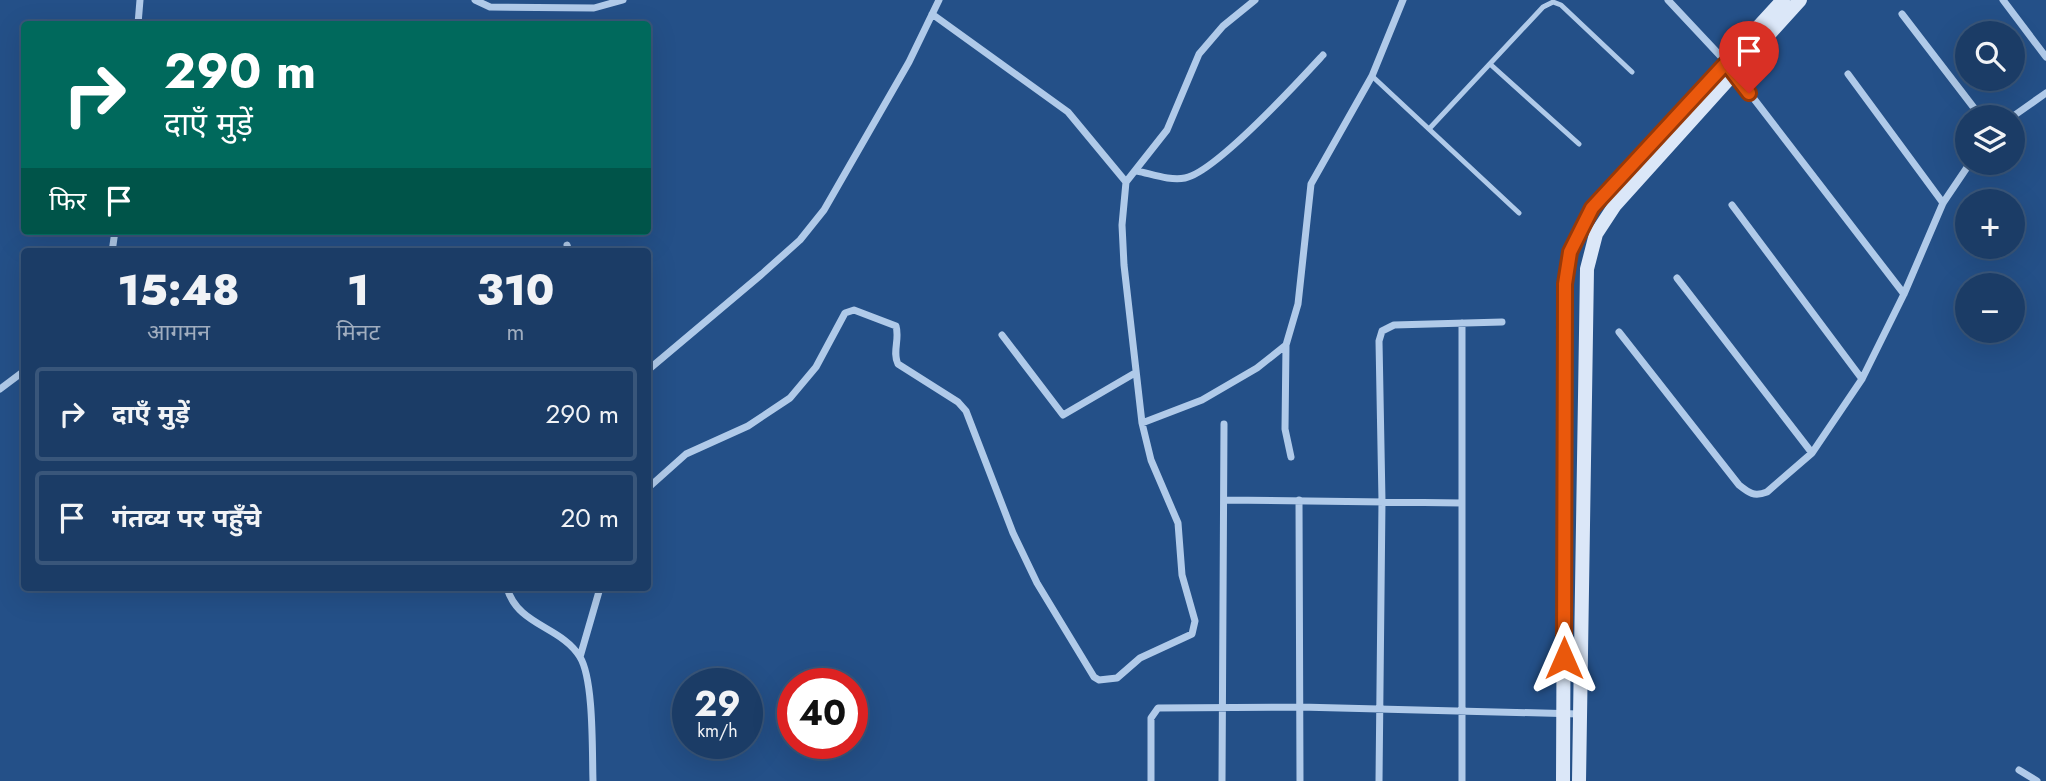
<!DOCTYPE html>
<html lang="hi">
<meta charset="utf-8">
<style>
body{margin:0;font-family:Jost,"Noto Sans Devanagari",sans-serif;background:#24436c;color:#f1f3f6;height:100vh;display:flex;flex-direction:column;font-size:26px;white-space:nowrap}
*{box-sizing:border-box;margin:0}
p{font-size:23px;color:#a0adbf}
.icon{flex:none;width:38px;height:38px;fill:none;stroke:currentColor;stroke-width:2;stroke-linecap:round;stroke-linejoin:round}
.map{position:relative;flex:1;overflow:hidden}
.details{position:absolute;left:21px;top:248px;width:630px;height:343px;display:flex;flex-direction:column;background:#1b3c66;border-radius:7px;box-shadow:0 7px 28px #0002,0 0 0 2px #39567a}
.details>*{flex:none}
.hud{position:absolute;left:21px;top:21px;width:630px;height:214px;border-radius:7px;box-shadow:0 7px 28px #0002,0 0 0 2px #39567a;background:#00695c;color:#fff;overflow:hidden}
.buttons{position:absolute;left:1955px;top:21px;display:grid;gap:14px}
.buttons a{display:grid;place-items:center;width:70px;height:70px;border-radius:50%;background:#1b3c66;box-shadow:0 7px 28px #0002,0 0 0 2px #39567a;font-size:35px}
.speed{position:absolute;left:672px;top:668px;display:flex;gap:14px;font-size:35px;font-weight:700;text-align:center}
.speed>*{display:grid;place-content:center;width:91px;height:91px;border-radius:50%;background:#1b3c66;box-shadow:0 7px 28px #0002,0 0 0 2px #39567a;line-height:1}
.speed small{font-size:18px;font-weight:400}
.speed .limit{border:10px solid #d22;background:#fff;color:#111}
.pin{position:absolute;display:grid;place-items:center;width:60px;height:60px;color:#fff;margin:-72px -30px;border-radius:50% 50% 50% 0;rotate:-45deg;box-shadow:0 0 7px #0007}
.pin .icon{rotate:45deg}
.me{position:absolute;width:77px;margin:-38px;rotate:0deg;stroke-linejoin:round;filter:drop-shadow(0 0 5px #0008)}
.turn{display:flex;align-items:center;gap:24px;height:147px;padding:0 28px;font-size:32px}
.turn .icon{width:91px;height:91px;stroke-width:2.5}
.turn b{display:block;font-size:49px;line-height:60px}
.then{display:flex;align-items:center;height:66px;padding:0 28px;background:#0003;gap:14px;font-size:26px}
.eta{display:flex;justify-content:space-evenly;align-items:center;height:119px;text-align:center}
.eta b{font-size:42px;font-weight:800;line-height:49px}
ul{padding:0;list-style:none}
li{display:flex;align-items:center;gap:21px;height:94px;margin:0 14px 10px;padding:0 14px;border:4px solid #39567a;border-radius:7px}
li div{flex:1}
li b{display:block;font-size:26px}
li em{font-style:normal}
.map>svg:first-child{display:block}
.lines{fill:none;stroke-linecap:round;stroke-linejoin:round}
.lane{stroke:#b0cae9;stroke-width:5}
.street{stroke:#b0cae9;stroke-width:7}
.secondary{stroke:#dbe7f8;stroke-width:14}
.route-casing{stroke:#983908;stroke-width:18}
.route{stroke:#ea580c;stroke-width:12}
</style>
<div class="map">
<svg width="2046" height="781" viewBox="0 0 2046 781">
<rect width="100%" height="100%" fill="#245088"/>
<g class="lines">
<path class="lane" d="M1490,64L1579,144
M1372,76L1519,213
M1429,129L1543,7L1553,2L1561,5L1632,72"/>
<path class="street" d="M475,0L490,7L594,8L623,0
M1668,0L1727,63
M2003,0L2046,57
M932,14L1068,112L1126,182
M1902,14L1981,117
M138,24L140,0
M1734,73L1904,294
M1848,74L1943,203
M2012,117L2046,93
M1137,171C1152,174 1170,181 1185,178C1216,172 1299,81 1323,55
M1732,205L1862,379
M567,245L569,252
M112,252L115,231
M1677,278L1812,453
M1619,332L1739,485C1749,493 1754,497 1767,492L1812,453L1862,379L1904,294L1943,203L1970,163
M1002,335L1063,415L1135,373
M1286,345L1285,429L1291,457
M648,370L762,274L800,240L824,210L909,62L939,0
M0,389L24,371
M1142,423L1202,400L1257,368L1286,345L1298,304L1311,184L1372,76L1403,0
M648,488L686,454L748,426L790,398L816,367L845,313L854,310L896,326C900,339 892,352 898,364L958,402L966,411L1013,533L1037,583L1094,677L1099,680L1117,678L1140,658L1192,634L1195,621L1182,575L1178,523L1151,460L1142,423L1124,265L1122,225L1126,182L1167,130L1199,54L1223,26L1255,0
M1224,500L1462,503
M1299,500L1300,781
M507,588C518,626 561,626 580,657C594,680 592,752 593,781
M580,657L600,588
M2019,770L2037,781
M1151,781V718L1158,708L1300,707L1579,714
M1222,781L1224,424
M1379,781L1382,501L1379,341L1382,331L1394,325L1502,322
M1462,781V323"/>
<path class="secondary" d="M1563,781L1565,284L1570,252L1592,208L1783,0
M1579,781L1587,269L1596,234L1615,205L1800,0"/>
</g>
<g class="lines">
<defs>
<path id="route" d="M1564,658L1565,284L1570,252L1592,208L1726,63L1749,93"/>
</defs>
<use href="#route" class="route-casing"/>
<use href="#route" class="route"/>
</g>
</svg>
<div class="buttons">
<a><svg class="icon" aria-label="search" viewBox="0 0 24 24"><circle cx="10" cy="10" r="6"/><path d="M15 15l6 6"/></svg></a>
<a><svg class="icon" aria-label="layers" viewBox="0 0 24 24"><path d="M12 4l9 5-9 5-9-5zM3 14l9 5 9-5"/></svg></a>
<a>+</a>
<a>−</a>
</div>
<div class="speed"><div>29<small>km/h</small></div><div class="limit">40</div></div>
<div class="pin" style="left:1749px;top:93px;background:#d93025"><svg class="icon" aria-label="arrive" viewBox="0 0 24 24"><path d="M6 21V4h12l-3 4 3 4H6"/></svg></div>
<svg class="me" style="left:1564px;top:658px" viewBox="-20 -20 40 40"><path d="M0-17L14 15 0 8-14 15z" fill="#ea580c" stroke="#fff" stroke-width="4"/></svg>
<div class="hud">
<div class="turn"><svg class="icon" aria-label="right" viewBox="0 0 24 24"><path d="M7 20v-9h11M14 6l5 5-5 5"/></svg><div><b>290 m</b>दाएँ मुड़ें</div></div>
<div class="then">फिर<svg class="icon" aria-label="arrive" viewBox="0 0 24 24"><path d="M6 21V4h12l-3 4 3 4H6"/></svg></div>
</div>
<section class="details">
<div class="eta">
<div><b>15:48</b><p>आगमन</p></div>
<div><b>1</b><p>मिनट</p></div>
<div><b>310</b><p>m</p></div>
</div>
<ul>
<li><svg class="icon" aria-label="right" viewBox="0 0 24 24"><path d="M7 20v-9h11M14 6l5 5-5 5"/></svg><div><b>दाएँ मुड़ें</b></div><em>290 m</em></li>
<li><svg class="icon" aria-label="arrive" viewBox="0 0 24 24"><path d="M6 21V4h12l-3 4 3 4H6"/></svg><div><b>गंतव्य पर पहुँचे</b></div><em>20 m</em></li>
</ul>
</section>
</div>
